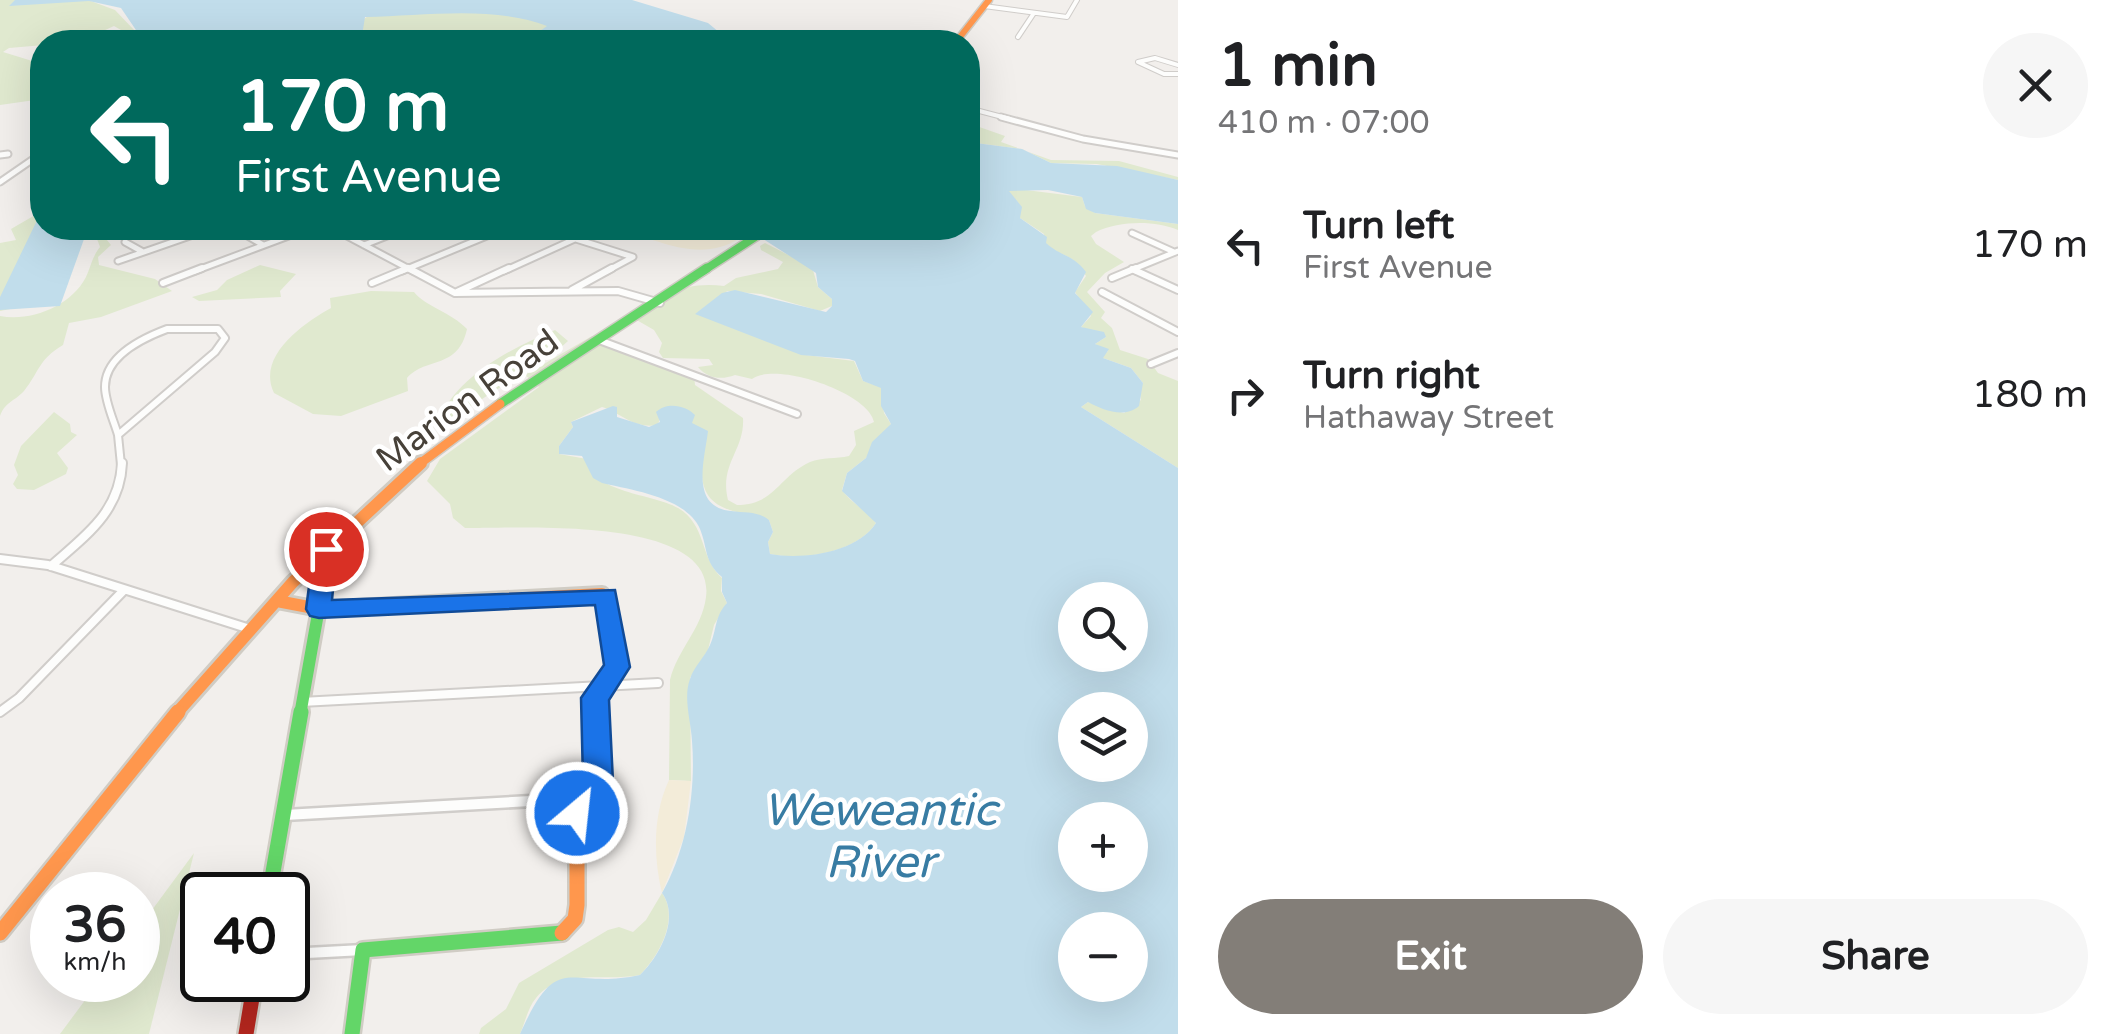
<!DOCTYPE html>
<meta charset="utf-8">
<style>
body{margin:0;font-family:"Varela Round",sans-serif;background:#f6f6f6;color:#202124;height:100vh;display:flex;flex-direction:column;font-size:38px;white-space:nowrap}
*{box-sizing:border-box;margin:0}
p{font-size:32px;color:#757577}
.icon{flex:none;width:55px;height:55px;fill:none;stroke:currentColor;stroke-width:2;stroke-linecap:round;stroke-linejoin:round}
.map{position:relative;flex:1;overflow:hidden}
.drawer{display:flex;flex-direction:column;background:#fff;width:950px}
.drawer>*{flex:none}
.hud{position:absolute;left:30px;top:30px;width:950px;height:210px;border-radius:40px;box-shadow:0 10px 40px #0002;background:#00695c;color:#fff;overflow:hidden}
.controls{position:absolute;left:1058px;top:582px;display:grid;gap:20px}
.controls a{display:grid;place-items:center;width:90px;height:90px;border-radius:50%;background:#fff;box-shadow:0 10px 40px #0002;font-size:50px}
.speed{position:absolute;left:30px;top:872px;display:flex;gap:20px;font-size:50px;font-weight:700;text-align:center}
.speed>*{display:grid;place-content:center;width:130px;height:130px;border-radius:50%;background:#fff;box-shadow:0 10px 40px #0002;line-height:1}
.speed small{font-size:25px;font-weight:400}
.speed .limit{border:5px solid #111;border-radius:15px;background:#fff;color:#111}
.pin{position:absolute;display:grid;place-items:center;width:85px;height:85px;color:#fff;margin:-42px;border:5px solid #fff;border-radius:50%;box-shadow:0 2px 10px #0007}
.me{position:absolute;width:110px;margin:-55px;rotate:28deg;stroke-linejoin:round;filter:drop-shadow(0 0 8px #0008)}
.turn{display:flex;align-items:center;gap:35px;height:210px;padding:0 40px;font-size:45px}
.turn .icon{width:130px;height:130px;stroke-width:2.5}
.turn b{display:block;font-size:70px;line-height:85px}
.round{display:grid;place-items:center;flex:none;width:105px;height:105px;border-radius:52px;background:#f6f6f6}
.headline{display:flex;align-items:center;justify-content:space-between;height:170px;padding:0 40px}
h1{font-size:60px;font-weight:800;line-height:75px}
.action{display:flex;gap:20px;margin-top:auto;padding:20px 40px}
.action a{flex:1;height:115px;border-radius:60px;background:#837e78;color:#fff;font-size:40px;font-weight:800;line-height:115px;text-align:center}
.action a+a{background:#f6f6f6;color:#202124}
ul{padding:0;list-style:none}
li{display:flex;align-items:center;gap:30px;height:150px;padding:0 40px}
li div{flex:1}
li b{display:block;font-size:38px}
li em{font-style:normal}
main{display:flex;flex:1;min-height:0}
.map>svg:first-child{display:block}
.green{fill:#e0e9cf}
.sand{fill:#f3ecd9}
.water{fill:#c1ddeb;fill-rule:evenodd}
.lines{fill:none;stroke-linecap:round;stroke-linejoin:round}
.street-far4-casing{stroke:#d0cdca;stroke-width:6}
.street-far3-casing{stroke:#d0cdca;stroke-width:9}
.street-far2-casing{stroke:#d0cdca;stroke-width:10}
.street-far1-casing{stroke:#d0cdca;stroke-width:12}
.street-casing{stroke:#d0cdca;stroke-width:15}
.fast-far3-casing{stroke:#d0ccc4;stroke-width:11}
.fast-far2-casing{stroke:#d0ccc4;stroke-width:12}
.fast-far1-casing{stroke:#d0ccc4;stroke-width:18}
.fast-casing{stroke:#d0ccc4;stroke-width:20}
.slow-far3-casing{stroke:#d0ccc4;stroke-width:9}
.slow-far2-casing{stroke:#d0ccc4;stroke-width:12}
.slow-far1-casing{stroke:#d0ccc4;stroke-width:18}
.slow-casing{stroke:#d0ccc4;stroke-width:20}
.jam-casing{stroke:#d0ccc4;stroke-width:20}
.street-far4{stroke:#fdfdfc;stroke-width:4}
.street-far3{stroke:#fdfdfc;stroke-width:5}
.street-far2{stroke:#fdfdfc;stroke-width:6}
.street-far1{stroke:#fdfdfc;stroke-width:8}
.street{stroke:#fdfdfc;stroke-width:10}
.fast-far3{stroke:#63d668;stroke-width:8}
.fast-far2{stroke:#63d668;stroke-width:9}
.fast-far1{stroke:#63d668;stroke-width:12}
.fast{stroke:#63d668;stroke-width:15}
.slow-far3{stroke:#ff974d;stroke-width:6}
.slow-far2{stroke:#ff974d;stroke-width:9}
.slow-far1{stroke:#ff974d;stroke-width:12}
.slow{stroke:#ff974d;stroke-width:15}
.jam{stroke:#b3261e;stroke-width:15}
.route{fill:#1a73e8;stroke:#114b97;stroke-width:2.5}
.labels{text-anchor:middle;stroke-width:9;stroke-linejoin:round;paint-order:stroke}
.street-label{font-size:35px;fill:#474139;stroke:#fff}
.near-water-label{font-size:45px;font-style:italic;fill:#387ca3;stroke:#fff}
</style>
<main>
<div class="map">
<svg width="1178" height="1034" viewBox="0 0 1178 1034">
<rect width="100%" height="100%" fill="#f2efec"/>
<path class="green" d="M0,0H88L115,10L135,31L215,42H142L114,26L79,42L9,48L3,52L42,64V99L0,105Z
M389,10C426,10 527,1 553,25L546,33L519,42H338L351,40L347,30L373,13Z
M968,123L1005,136L1001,142L1051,160L1119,161L1178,177V180L1097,164L1051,163L1022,149L968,142Z
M1018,189L1082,197L1085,206L1095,213L1178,224V230C1154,220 1119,221 1096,232L1091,236L1096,244L1124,262L1105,273L1087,292L1105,312L1101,318L1112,328L1120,350L1148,359L1158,373L1178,381V468L1081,407L1088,402L1124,413L1141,400L1139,389L1143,383L1131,368L1103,358L1102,355L1108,351L1095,344L1106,337L1081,327L1091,316L1075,292L1086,276C1069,249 1065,261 1045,243L1044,234L1020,218V205L1008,191Z
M42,211V228L15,308L0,311V243L16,240L11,229Z
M93,228H111L102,234L111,245L98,257L99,265L155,279L172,291L101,317L69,323L63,345C38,360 40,371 24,391C15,401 5,402 0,416V316C31,322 71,306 86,277C91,266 92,257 100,247Z
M765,243L812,267L818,287L832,299V306L820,311L761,294L726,291L806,355L854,361L863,381L881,387L884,413L891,424L866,458L847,473L842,490C852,504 867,510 876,523C857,553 802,561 770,554L768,542L773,532L769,520C717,508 695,507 703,445L660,417L658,425C632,429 622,413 602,407L571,422L573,427L559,446V454L587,459C593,494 652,493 678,508C707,525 699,557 722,578L721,591L727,603L714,625L708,650L690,678L691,781L669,780L670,680C677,650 702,629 706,597C717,514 515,529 465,528L453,518L450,504L427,481L440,459L539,387L525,375L592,336L694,375L695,385L743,418C745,450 719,464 728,500L737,505C775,505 779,476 810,462C822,457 836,459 849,456L856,445L854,431L874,422C869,393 776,361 752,379L735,375C722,380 708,379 698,367L713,365L709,359L663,358L659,352L662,343L654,330L628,315C661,296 685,281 724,286L736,278L778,269L783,262L761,250L760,246Z
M260,265L296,274L280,291L281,297L199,301L192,297L217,290L227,280Z
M371,291L414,292C426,307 451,312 467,329C458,370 427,356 407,378L408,391L341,416L313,414L274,393C256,356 304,323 331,308L330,298Z
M555,330L568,341L558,350L462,412L436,424C458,375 508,350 555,330Z
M54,412L70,424L71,432L77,435L57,453L68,468L66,474L34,490L17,489L13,484L18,475L14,465L21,446Z
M194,853L149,1034H60L100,980H138V929Z
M662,893C680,918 659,956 640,975C606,982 561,967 536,998C528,1007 525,1023 520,1034H479L481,1028L506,1009L519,983L608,930L619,927L633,932L646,920Z"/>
<path class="sand" d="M616,228L740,238C699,264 659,240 616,228Z
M669,780L691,781L684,837L662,893C653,856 653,814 669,780Z"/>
<path class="water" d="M15,0H632L708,23L731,42H504L533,36L547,26C493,5 423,16 365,17L361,42H197L140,36L121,8L89,1L9,6Z
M968,142L1022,149L1051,163L1117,166L1178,180V224L1095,213L1086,209L1082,197L1048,190L1009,191L1022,207L1020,218L1047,237L1046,243C1060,256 1074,255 1086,272L1075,293L1093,312L1081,327L1104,332L1106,337L1095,344L1109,349L1103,358L1131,368L1143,383L1139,406C1124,419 1103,410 1088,402L1081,407L1178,468V1034H520C559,947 567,991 640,975C660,956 680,918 662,893C687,849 696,791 692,741C691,721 683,698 690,679C694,666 705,657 710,645C717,630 714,617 727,603L722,592V577C704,562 708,549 700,529C686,497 631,490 602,483L593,478L582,456L559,454V446L573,427L571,422L613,406L617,407V417L649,427L660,422L656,412C667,402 685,405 695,415L692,423L708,431C705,458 689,507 731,511C746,513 757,511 769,520L773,532L768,542L770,554C802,560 857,553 876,523L842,491L847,473L866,458L872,442L891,424L881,406V388L863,381L855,361L849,359L801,355L695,314L722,293L735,290L826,312L832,306V299L818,287L816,273L757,235L709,237L650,228H968ZM1075,600H1130V655H1075ZM1075,710H1130V765H1075ZM1075,820H1130V875H1075ZM1075,930H1130V985H1075Z
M42,210V228H88L60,306L0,310V297Z"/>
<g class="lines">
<defs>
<path id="street-far4" d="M984,6L1067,17L1077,0
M1018,37L1034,13
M1178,65L1155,58L1138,62L1164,74H1178
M968,108L1010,119"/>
<path id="street-far3" d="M1001,117L1083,139L1178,155
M0,155L8,154
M0,182L42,153
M234,228L263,245
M332,228L413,271
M1132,233L1174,252
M576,239L633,257
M125,242L143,252
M364,245L407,228
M118,261L213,228
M1132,269L1136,271
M195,271L310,228
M402,271L506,228
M504,271L599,228
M607,271L633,257
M1129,271L1178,251"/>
<path id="street-far2" d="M408,268L455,293L618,291L660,303
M1132,269L1178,290
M1112,278L1136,268
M163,283L202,268
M372,283L408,268
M572,290L612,268
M457,292L509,268
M1102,292L1178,332
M167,329H218L225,338L215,352L118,435C114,421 105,402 105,387C105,356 143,338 167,329Z
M599,340L797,414
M1151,364L1178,353
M118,435L121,465"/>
<path id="street-far1" d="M0,559L48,565L250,629
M51,566C85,536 120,512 122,463
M301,702L658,683
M0,712L19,698L124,590"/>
<path id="street" d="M285,815L585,798
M288,954L363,950"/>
<path id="fast-far3" d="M703,271L769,228"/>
<path id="fast-far2" d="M500,404L707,268"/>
<path id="fast-far1" d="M300,715L322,591L325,549"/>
<path id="fast" d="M269,895L301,712
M352,1034L363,950L562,933"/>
<path id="slow-far3" d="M956,42L989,0"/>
<path id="slow-far2" d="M418,465L500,404"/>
<path id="slow-far1" d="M277,601L319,609L602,594L609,602L617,667L595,698L596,715
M175,715L293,582L421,463"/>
<path id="slow" d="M0,933L178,712
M562,933L575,919L577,905V813L598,782L596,712"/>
<path id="jam" d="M246,1034L255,980"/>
</defs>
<use href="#street-far4" class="street-far4-casing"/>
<use href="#street-far3" class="street-far3-casing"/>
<use href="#street-far2" class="street-far2-casing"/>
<use href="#street-far1" class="street-far1-casing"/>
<use href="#street" class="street-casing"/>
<use href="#fast-far3" class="fast-far3-casing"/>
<use href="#fast-far2" class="fast-far2-casing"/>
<use href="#fast-far1" class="fast-far1-casing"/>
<use href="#fast" class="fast-casing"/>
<use href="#slow-far3" class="slow-far3-casing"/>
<use href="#slow-far2" class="slow-far2-casing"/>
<use href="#slow-far1" class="slow-far1-casing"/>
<use href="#slow" class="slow-casing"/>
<use href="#jam" class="jam-casing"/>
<use href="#street-far4" class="street-far4"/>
<use href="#street-far3" class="street-far3"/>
<use href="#street-far2" class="street-far2"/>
<use href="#street-far1" class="street-far1"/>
<use href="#street" class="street"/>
<use href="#fast-far3" class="fast-far3"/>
<use href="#fast-far2" class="fast-far2"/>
<use href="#fast-far1" class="fast-far1"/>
<use href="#fast" class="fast"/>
<use href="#slow-far3" class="slow-far3"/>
<use href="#slow-far2" class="slow-far2"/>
<use href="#slow-far1" class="slow-far1"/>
<use href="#slow" class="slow"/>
<use href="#jam" class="jam"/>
</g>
<path class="route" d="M326,541L337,549L332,600L615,590L630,667L609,700L613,782L587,822L577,826L566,822L562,813L583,780L581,698L604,665L595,605L319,618L310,616L306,609L314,549Z"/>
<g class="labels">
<g class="street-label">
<text transform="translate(467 400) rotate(-36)" y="12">Marion Road</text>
</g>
<g class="near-water-label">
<text x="880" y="825">Weweantic<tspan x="880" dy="52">River</tspan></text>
</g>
</g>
</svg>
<div class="controls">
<a><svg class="icon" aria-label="search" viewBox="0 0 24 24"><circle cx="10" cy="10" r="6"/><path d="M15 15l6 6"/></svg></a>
<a><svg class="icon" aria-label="layers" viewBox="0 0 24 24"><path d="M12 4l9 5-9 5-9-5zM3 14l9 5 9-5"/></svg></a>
<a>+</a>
<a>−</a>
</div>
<div class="speed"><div>36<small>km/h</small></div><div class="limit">40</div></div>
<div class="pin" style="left:326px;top:549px;background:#d93025"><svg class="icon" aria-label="arrive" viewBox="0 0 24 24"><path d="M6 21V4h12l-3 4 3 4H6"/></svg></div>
<svg class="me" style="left:577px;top:813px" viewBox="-20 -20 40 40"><circle r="17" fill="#1a73e8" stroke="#fff" stroke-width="3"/><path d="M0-11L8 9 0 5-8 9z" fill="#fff"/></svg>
<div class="hud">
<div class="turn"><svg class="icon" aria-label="left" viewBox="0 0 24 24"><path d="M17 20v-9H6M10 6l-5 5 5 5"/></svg><div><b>170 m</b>First Avenue</div></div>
</div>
</div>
<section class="drawer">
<div class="headline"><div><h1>1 min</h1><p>410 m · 07:00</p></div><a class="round"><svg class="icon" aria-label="close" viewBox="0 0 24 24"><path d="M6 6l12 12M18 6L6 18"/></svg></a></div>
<ul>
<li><svg class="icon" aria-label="left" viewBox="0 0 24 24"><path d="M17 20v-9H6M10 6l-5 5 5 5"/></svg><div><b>Turn left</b><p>First Avenue</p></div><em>170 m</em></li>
<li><svg class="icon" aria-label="right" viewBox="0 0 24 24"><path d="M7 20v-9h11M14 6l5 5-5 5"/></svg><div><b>Turn right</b><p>Hathaway Street</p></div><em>180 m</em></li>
</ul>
<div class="action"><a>Exit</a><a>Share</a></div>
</section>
</main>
